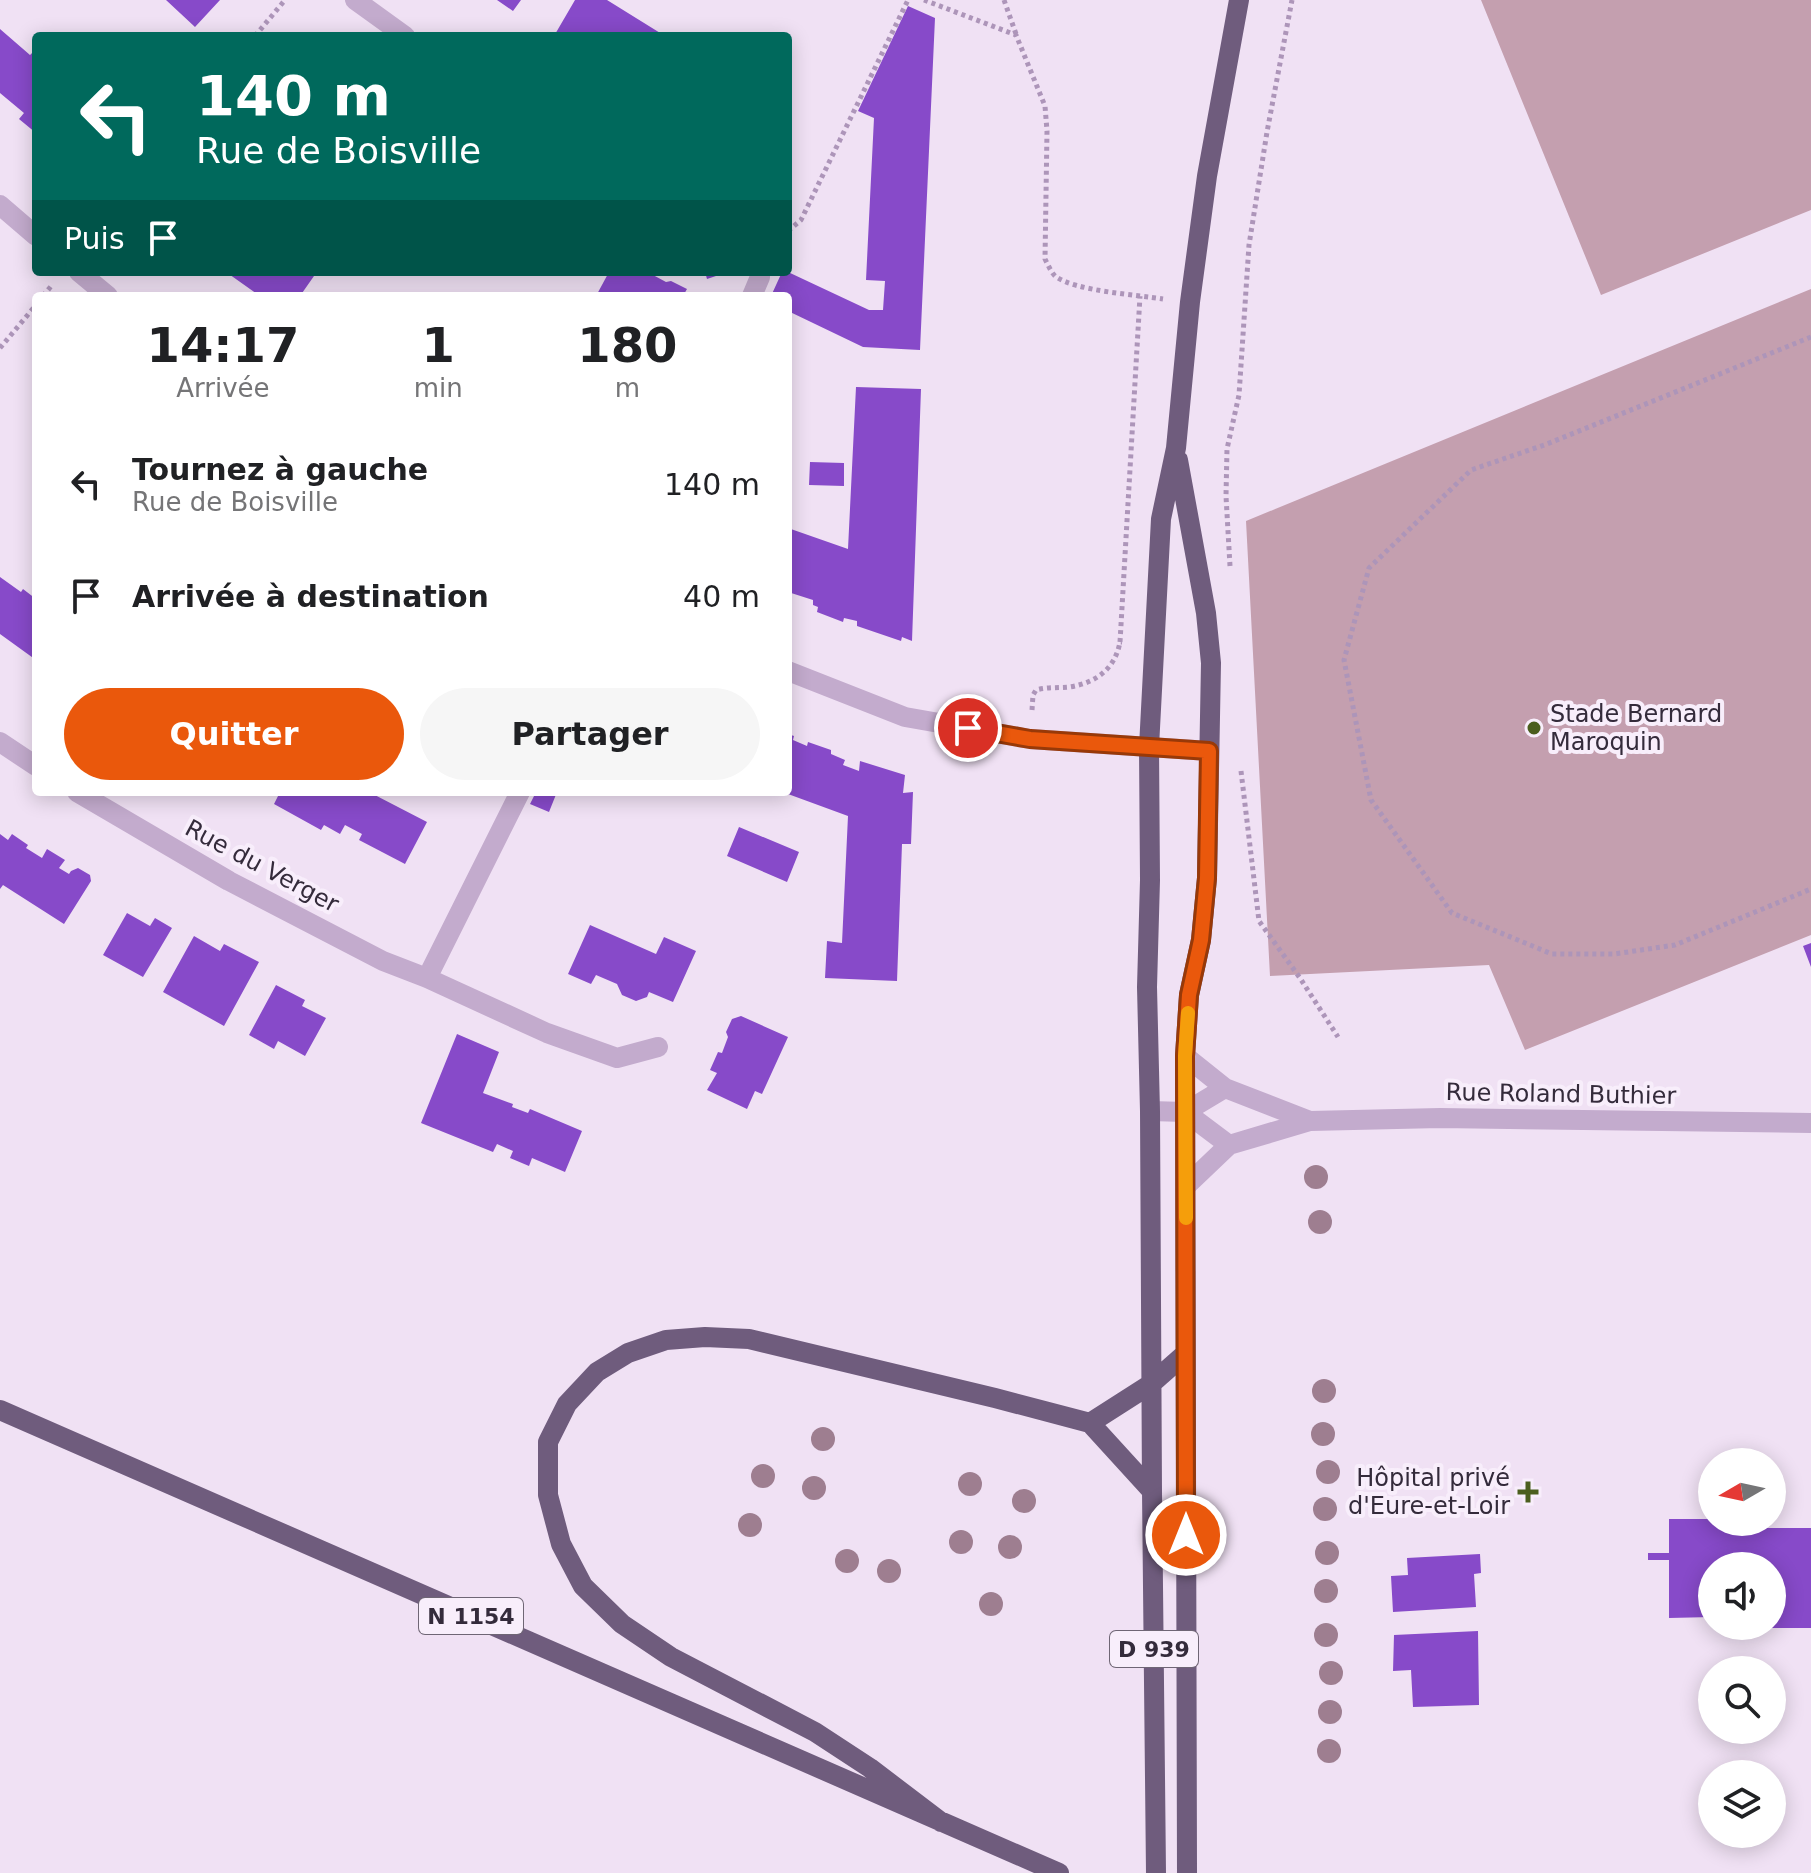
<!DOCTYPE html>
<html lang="fr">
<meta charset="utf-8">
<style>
body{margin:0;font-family:"DejaVu Sans",sans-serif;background:#f6f6f6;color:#202124;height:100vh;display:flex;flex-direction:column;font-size:30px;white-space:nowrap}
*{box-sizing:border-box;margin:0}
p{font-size:26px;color:#757577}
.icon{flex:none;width:44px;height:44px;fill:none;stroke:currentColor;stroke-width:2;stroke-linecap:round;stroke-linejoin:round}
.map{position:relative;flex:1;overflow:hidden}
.panel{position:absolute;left:32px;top:292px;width:760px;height:504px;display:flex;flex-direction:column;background:#fff;border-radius:8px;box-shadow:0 4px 20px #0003}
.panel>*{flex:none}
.banner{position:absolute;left:32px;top:32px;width:760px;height:244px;border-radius:8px;box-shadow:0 4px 20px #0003;background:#00695c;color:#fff;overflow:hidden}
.needle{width:52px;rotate:261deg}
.controls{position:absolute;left:1698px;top:1448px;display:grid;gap:16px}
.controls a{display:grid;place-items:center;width:88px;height:88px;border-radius:50%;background:#fff;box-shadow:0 4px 20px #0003;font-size:40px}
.pin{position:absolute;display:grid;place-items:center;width:68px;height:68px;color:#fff;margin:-34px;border:4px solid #fff;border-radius:50%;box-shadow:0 2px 8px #0007}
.me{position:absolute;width:88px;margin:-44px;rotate:0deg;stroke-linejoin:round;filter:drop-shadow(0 0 6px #0008)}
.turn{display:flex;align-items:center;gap:28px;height:168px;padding:0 32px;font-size:36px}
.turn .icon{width:104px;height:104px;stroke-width:2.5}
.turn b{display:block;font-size:56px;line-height:68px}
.then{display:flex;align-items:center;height:76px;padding:0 32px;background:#0003;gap:16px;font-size:30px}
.eta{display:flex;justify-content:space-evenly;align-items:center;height:136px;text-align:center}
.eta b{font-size:48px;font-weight:800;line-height:56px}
.primary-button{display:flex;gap:16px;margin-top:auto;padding:16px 32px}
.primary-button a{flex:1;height:92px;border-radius:48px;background:#ea580c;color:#fff;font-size:32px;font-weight:800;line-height:92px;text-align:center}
.primary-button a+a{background:#f6f6f6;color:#202124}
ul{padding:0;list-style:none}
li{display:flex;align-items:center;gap:24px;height:112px;padding:0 32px}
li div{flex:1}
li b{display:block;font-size:30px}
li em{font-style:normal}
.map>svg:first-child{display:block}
.green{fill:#c49faf}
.building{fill:#874ac9}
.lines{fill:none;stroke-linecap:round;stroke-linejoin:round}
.path{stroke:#ad95b9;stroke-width:5;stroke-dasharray:4 4;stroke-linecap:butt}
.minor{stroke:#c3abcd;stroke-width:20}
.major{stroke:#6f5c7d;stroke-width:20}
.tree{fill:#9e7e90}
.route-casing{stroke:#983908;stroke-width:20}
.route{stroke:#ea580c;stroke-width:14}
.slow{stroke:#f59e0b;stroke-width:14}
.poi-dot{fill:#4b5e1e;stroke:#f8eefb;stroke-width:3}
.labels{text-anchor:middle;stroke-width:8;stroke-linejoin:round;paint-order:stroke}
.shield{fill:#f8eefb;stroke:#6f6675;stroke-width:2}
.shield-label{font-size:22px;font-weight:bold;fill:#342b3b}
.poi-label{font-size:24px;fill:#342b3b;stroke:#f8eefb;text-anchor:start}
.street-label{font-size:24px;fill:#342b3b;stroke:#f8eefb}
</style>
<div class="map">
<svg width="1811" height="1873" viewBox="0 0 1811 1873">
<rect width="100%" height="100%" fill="#f0e1f4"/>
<path class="green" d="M1481,0H1811V210L1601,295Z
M1811,289V935L1525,1050L1489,965L1270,976L1246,521Z"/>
<path class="building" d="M166,0H220L195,27Z
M497,0H521L513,11Z
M575,0H607L665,36H554Z
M908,6L935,18L920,350L863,347L788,311V296H771L782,272H788L869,310H883L885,281L866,280L874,118L858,111Z
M0,29L30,55L36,49V133L19,119L24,113L0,93Z
M226,272H309L314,276L300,296H260Z
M609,272H653V275L666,282L671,281L687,289L683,296H596Z
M705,272H718L719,275L707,279Z
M856,387L921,389L912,641L902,637L901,641L857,626V621L844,618L843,622L817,612L818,607L813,605V600L788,592V528L848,549Z
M810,462L844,463V486L809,485Z
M0,577L21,592L23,589L36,599V660L0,634Z
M788,734L794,736L793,740L807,746L808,742L831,750V754L845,760L843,765L859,771L860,761L905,775L903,793L913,792L911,844H902L897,981L825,978L827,941L842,943L848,816L788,794Z
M280,792H357L361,794L362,792H369L427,822L405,864L359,840L362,834L345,825L340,834L324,825L321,830L274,804Z
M536,792H557L549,812L530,804Z
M739,827L799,852L787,882L727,856Z
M0,834L8,840L12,834L28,845L26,848L42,858L47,849L65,860L59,868L69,874L71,871L78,868L90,875L91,881L64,924L3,885L0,889Z
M127,913L150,926L155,918L172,928L143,977L103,955Z
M590,925L656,954L664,937L696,951L673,1002L649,992L647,997L636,1001L622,995L617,984L596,975L591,984L568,974Z
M194,936L220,951L224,944L259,962L224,1026L163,992Z
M1811,943V967L1803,946Z
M276,985L305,1000L302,1006L326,1018L305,1056L278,1041L274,1049L249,1035Z
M741,1016L788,1037L762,1094L755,1091L747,1109L707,1090L717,1073L710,1070L718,1052L722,1053L728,1037L726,1032L732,1019Z
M457,1034L499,1052L483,1093L513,1104L512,1107L528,1113L530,1109L582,1131L565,1172L532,1158L529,1166L510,1158L513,1151L497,1144L493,1152L421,1123Z
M1669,1519H1712V1522H1733V1528H1811V1628H1772V1566H1712V1617L1669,1618V1560H1648V1553H1669Z
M1480,1554L1481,1573L1474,1574L1476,1607L1393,1612L1391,1576L1408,1575L1407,1558Z
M1478,1631L1479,1705L1413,1707L1411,1670L1393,1671L1394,1635Z"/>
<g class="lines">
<path class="path" d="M924,0L1016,35L1045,106L1047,131L1045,259C1048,265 1051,272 1055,276C1074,291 1138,295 1163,299
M1004,0L1016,34
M255,36L285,0
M788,231L801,220L908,0
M43,296L52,285
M1811,337L1547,444L1471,470L1369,568L1344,660L1371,800L1452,913L1552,954H1614L1675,945L1811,889
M0,348L36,305
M1230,566L1226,496L1227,449L1239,395L1249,245L1267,132L1292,0
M1120,642L1140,296
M1032,710L1033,695L1036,690C1047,687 1058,688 1069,687C1096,683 1115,669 1120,642H1122
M1241,771L1259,921L1300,978L1338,1037"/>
<path class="minor" d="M355,0L405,36
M0,205L36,236
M79,272L108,296
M752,296L760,277V272
M788,671L905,717L1030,739L1209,751
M0,742L36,766
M77,792L229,881L383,961L427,978L547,1033L617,1058L658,1047
M427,978L520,792
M1185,1056L1225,1088
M1150,1111L1185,1112L1225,1088L1310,1121
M1185,1112L1229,1145L1310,1121L1440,1118L1811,1123
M1186,1186L1229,1145"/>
<path class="major" d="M1178,460L1206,613L1211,663L1207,878L1201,940L1189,995L1185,1056L1187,1873
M0,1410L1059,1873
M1090,1423L1151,1384L1185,1354
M941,1822L870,1768L815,1732L671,1657L622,1624L583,1586L561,1544L548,1495V1442L567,1404L597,1372L628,1353L666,1340L705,1337L749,1339L995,1398L1090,1423L1152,1491
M1156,1873L1152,1491L1150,1111L1147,987L1150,880L1149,747L1161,519L1176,448L1190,302L1207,176L1239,0"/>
</g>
<g class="tree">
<circle cx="1316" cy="1177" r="12"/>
<circle cx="1320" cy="1222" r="12"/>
<circle cx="1324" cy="1391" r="12"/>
<circle cx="1323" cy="1434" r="12"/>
<circle cx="823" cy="1439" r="12"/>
<circle cx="1328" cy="1472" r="12"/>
<circle cx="763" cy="1476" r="12"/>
<circle cx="970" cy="1484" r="12"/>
<circle cx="814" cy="1488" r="12"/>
<circle cx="1024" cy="1501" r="12"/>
<circle cx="1325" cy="1509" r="12"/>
<circle cx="750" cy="1525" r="12"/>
<circle cx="961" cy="1542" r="12"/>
<circle cx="1010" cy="1547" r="12"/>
<circle cx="1327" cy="1553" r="12"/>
<circle cx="847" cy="1561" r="12"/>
<circle cx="889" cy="1571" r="12"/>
<circle cx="1326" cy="1591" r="12"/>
<circle cx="991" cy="1604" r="12"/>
<circle cx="1326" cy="1635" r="12"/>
<circle cx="1331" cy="1673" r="12"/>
<circle cx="1330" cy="1712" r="12"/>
<circle cx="1329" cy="1751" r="12"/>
</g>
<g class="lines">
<defs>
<path id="route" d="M968,728L1030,739L1209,751L1207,878L1201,940L1189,995L1185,1056L1186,1535"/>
</defs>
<use href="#route" class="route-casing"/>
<use href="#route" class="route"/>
<path class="slow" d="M1186,1218L1185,1056L1188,1013"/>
</g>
<g class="poi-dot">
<circle cx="1534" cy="728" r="8"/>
<path d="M1524 1480h8v8h8v8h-8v8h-8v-8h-8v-8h8z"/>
</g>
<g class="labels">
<g class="shield">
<rect x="419" y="1598" width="104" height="36" rx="6"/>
<rect x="1110" y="1631" width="88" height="36" rx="6"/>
</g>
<g class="shield-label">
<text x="471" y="1624">N 1154</text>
<text x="1154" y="1657">D 939</text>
</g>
<g class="poi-label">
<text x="1550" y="722">Stade Bernard<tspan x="1550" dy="28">Maroquin</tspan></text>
<text x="1510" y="1486" text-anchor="end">Hôpital privé<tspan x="1510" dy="28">d'Eure-et-Loir</tspan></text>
</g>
<g class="street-label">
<text transform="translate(262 866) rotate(28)" y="8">Rue du Verger</text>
<text transform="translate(1561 1094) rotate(1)" y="8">Rue Roland Buthier</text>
</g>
</g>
</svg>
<div class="controls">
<a><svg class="needle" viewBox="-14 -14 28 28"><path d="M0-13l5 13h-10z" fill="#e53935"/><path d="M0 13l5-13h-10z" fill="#757577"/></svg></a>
<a><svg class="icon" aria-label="sound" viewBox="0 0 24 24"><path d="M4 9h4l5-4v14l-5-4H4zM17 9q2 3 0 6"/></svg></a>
<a><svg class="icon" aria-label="search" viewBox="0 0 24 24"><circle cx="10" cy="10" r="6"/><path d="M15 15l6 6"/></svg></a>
<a><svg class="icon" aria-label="layers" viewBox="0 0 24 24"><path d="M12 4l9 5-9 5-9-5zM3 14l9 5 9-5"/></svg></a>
</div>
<div class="pin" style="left:968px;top:728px;background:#d93025"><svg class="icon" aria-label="arrive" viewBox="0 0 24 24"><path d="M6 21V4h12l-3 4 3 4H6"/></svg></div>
<svg class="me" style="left:1186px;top:1535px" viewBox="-20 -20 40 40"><circle r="17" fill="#ea580c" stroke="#fff" stroke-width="3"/><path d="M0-11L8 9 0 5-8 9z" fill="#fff"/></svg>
<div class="banner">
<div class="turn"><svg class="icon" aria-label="left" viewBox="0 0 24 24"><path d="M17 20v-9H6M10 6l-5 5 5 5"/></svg><div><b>140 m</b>Rue de Boisville</div></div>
<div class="then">Puis<svg class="icon" aria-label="arrive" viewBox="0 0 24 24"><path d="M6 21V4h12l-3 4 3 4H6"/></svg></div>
</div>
<section class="panel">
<div class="eta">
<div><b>14:17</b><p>Arrivée</p></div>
<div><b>1</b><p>min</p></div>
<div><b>180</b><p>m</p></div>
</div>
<ul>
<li><svg class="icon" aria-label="left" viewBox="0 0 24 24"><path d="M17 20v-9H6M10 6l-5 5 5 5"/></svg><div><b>Tournez à gauche</b><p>Rue de Boisville</p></div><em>140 m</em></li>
<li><svg class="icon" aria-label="arrive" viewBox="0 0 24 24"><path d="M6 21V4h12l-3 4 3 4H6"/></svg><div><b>Arrivée à destination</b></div><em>40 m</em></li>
</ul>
<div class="primary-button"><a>Quitter</a><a>Partager</a></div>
</section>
</div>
